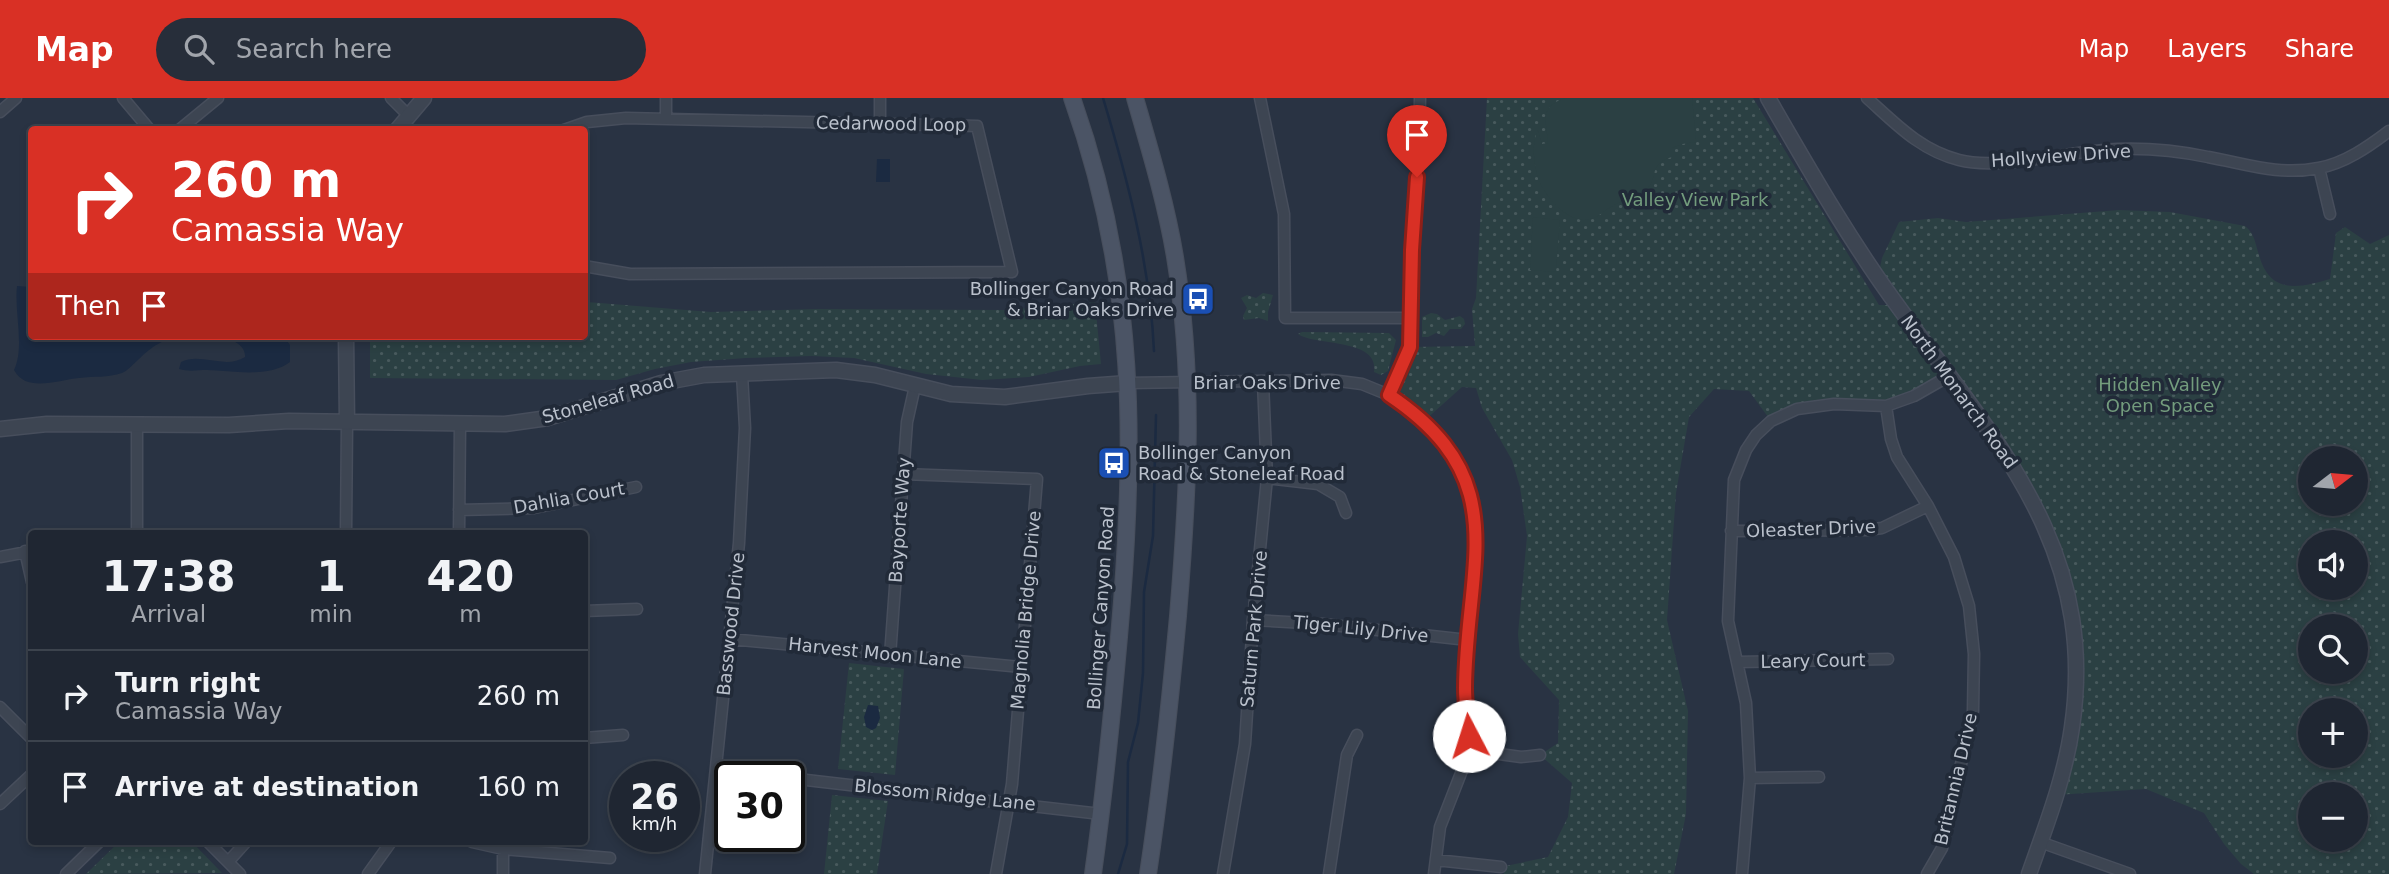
<!DOCTYPE html>
<meta charset="utf-8">
<style>
body{margin:0;font-family:"DejaVu Sans",sans-serif;background:#272e3a;color:#f1f3f6;height:100vh;display:flex;flex-direction:column;font-size:26px;white-space:nowrap}
*{box-sizing:border-box;margin:0}
p{font-size:23px;color:#a1a5ac}
.icon{flex:none;width:38px;height:38px;fill:none;stroke:currentColor;stroke-width:2;stroke-linecap:round;stroke-linejoin:round}
.map{position:relative;flex:1;overflow:hidden}
.details{position:absolute;left:28px;top:432px;width:560px;height:315px;display:flex;flex-direction:column;background:#1f2632;border-radius:7px;box-shadow:0 4px 10px #0003,0 0 0 2px #3c434d}
.details>*{flex:none}
.guide{position:absolute;left:28px;top:28px;width:560px;height:214px;border-radius:7px;box-shadow:0 4px 10px #0003,0 0 0 2px #3c434d;background:#d93025;color:#fff;overflow:hidden}
.needle{width:46px;rotate:74deg}
.tools{position:absolute;left:2298px;top:348px;display:grid;gap:14px}
.tools a{display:grid;place-items:center;width:70px;height:70px;border-radius:50%;background:#1f2632;box-shadow:0 4px 10px #0003,0 0 0 2px #3c434d;font-size:35px}
.speed{position:absolute;left:609px;top:663px;display:flex;gap:14px;font-size:35px;font-weight:700;text-align:center}
.speed>*{display:grid;place-content:center;width:91px;height:91px;border-radius:50%;background:#1f2632;box-shadow:0 4px 10px #0003,0 0 0 2px #3c434d;line-height:1}
.speed small{font-size:18px;font-weight:400}
.speed .limit{border:4px solid #111;border-radius:10px;background:#fff;color:#111}
.pin{position:absolute;display:grid;place-items:center;width:60px;height:60px;color:#fff;margin:-72px -30px;border-radius:50% 50% 50% 0;rotate:-45deg;box-shadow:0 0 7px #0007}
.pin .icon{rotate:45deg}
.me{position:absolute;width:77px;margin:-38px;rotate:355deg;stroke-linejoin:round;filter:drop-shadow(0 0 5px #0008)}
.turn{display:flex;align-items:center;gap:24px;height:147px;padding:0 28px;font-size:32px}
.turn .icon{width:91px;height:91px;stroke-width:2.5}
.turn b{display:block;font-size:49px;line-height:60px}
.then{display:flex;align-items:center;height:66px;padding:0 28px;background:#0003;gap:14px;font-size:26px}
.eta{display:flex;justify-content:space-evenly;align-items:center;height:119px;text-align:center}
.eta b{font-size:42px;font-weight:600;line-height:49px}
ul{padding:0;list-style:none}
li{display:flex;align-items:center;gap:21px;height:91px;padding:0 28px;border-top:2px solid #3c434d}
li div{flex:1}
li b{display:block;font-size:26px}
li em{font-style:normal}
header{display:flex;align-items:center;gap:42px;box-sizing:border-box;height:98px;padding:0 35px;background:#d93025;color:#fff}
header strong{font-size:33px}
nav{display:flex;gap:38px;margin-inline-start:auto;font-size:24px}
.search{width:490px;height:63px;background:#272e3a;display:flex;align-items:center;gap:18px;box-sizing:border-box;padding:0 24px;border-radius:38px;color:#a1a5ac;font-size:26px}
.map>svg:first-child{display:block}
.grass{fill:url(#grass-dots);fill-rule:evenodd}
.garden{fill:#2b4043}
.water{fill:#1b2a41}
.lines{fill:none;stroke-linecap:round;stroke-linejoin:round}
.stream{stroke:#1b2a41;stroke-width:2.5}
.minor-casing{stroke:#474e5c;stroke-width:13}
.tertiary-casing{stroke:#474e5c;stroke-width:17}
.secondary-casing{stroke:#474e5c;stroke-width:18}
.minor{stroke:#3d4552;stroke-width:10}
.tertiary{stroke:#3d4552;stroke-width:14}
.secondary{stroke:#4b5465;stroke-width:16}
.route-casing{stroke:#8d1f18;stroke-width:18}
.route{stroke:#d93025;stroke-width:12}
.labels{text-anchor:middle;stroke-width:7;stroke-linejoin:round;paint-order:stroke}
.street-label{font-size:18px;fill:#bac1cc;stroke:#212a38}
.park-label{font-size:18px;fill:#739c7d;stroke:#212a38}
.poi-label{font-size:18px;fill:#bac1cc;stroke:#212a38;text-anchor:end}
</style>
<header>
<strong>Map</strong>
<div class="search"><svg class="icon" aria-label="search" viewBox="0 0 24 24"><circle cx="10" cy="10" r="6"/><path d="M15 15l6 6"/></svg>Search here</div>
<nav><a>Map</a><a>Layers</a><a>Share</a></nav>
</header>
<div class="map">
<svg width="2389" height="776" viewBox="0 0 2389 776">
<defs>
<pattern id="grass-dots" width="8" height="8" patternUnits="userSpaceOnUse" patternTransform="scale(1.75)"><rect width="8" height="8" fill="#2b4043"/><path d="M2 2h.1M6 6h.1" fill="none" stroke="#485a5d" stroke-width="1.8" stroke-linecap="round"/></pattern>
</defs>
<rect width="100%" height="100%" fill="#293343"/>
<path class="grass" d="M1487,0H1753L1879,207H1896L1878,179L1882,160L1899,124L1938,120L1966,124L2119,112L2170,114L2245,128C2255,136 2255,145 2259,157C2270,197 2299,190 2330,181L2336,135L2345,129L2370,146L2389,137V776H2254L2241,766L2224,746L2204,715L2146,691L2056,697L2075,580L2053,448L1949,279L1886,308L1834,306L1771,323L1749,293L1714,291L1689,319L1676,395L1667,522L1688,613L1686,716L1674,776H1504L1501,769L1548,759L1568,719L1572,685L1540,657L1558,645L1559,602L1520,559L1518,536L1527,438L1520,389L1512,362L1482,310L1476,290L1462,289L1424,323L1389,297L1410,249L1475,248L1472,211L1476,200ZM2310,360H2356V406H2310ZM2310,444H2356V490H2310ZM2310,528H2356V574H2310ZM2310,612H2356V658H2310ZM2310,696H2356V742H2310Z
M1263,195L1273,197L1268,214V223L1259,220L1244,222L1243,218L1247,210L1241,200L1247,197L1256,200Z
M587,204L711,214L816,211L1007,212L1095,204L1101,266L1080,268L1029,279L982,282L926,276L854,260L812,258L746,260L691,264L655,271L616,282L370,280V238H584L585,205Z
M1431,215L1437,216L1445,222L1460,218L1464,221L1465,226L1461,231H1450L1444,238L1436,235L1428,239H1422V219Z
M1302,234L1389,235L1396,242L1388,273L1381,277L1374,274C1380,240 1314,248 1298,236Z
M849,565L904,571L895,677L838,671Z
M832,697L888,703L877,776H824Z
M119,744H192L222,775L86,776Z"/>
<path class="garden" d="M1567,0H1692L1696,44L1682,46L1672,50V59C1648,66 1659,78 1647,91C1641,98 1626,101 1618,105C1608,109 1600,119 1590,121C1568,127 1544,97 1538,80C1534,66 1531,45 1538,32L1542,46L1548,45C1546,22 1539,7 1567,0Z
M1533,119L1560,122L1556,174L1530,172Z"/>
<path class="water" d="M877,61H890V84H876Z
M17,188L31,189L32,238H187C166,239 153,247 139,261C133,266 129,272 122,275C108,280 94,278 79,280C58,282 26,295 14,272C25,249 14,215 17,188Z
M219,238L285,240L290,247V264C269,280 233,273 207,272C197,272 189,274 179,271L181,264C201,254 225,272 245,259C246,246 230,241 219,238Z
M868,607L878,608L880,620L876,630L872,632L866,629L864,619Z"/>
<g class="lines">
<path class="stream" d="M1103,0C1128,83 1150,166 1154,253
M1118,776L1127,746L1128,664L1138,625L1143,575L1144,494L1153,438L1156,317"/>
<defs>
<path id="minor" d="M123,0L150,32
M391,0L408,17
M880,0V26
M1260,0L1284,116L1285,220H1409
M1867,0C1896,26 1920,52 1959,62C2001,73 2072,52 2118,51C2148,50 2179,53 2208,59C2247,66 2278,78 2319,70C2345,65 2368,49 2389,33
M0,14L16,0
M666,20V0
M179,32L218,0
M564,32L587,24L626,20L977,28L1012,174L630,176L584,168
M2319,70L2330,116
M1128,285L1331,282L1362,286L1389,297L1417,316L1438,337L1453,357L1465,379L1472,404L1475,427L1476,466L1465,592L1470,652L1440,729L1434,776
M1389,297L1410,249L1411,157L1419,51L1420,0
M1886,308L1891,341L1897,359L1928,408L1954,459L1969,508L1974,556L1973,613L1942,750L1927,776
M903,376L1037,381L1012,686L996,776
M1267,380L1318,386L1340,399L1346,415
M459,412L534,410L636,389
M1731,433L1867,432L1882,430L1928,408
M137,436V327
M346,436L347,325
M459,436L460,327
M25,453L32,484
M0,459L32,453
M584,513L637,511
M1253,522L1323,526L1468,542
M730,541L1021,569
M890,558L907,324L915,288
M1737,564L1888,561
M0,609L32,641
M584,640L623,637
M1470,652L1521,659L1540,657
M716,672L781,679
M789,680L1101,716
M1750,680L1819,679
M0,706L32,676
M208,744L240,776
M472,744L503,751L610,760
M2040,744L2130,776
M1436,762L1501,769
M228,764L246,744
M66,776L99,744
M368,776L391,744
M503,776V751
M705,776L739,445L745,330L742,276
M1223,776L1245,646L1253,522L1267,380L1263,284
M1329,776L1347,657L1357,637
M1742,776L1750,680L1746,605L1728,523L1734,382L1746,352L1756,337L1771,323L1797,311L1834,306L1886,308L1914,298L1949,278"/>
<path id="tertiary" d="M1768,0C1809,71 1851,145 1900,211C1996,344 2098,450 2072,629C2065,679 2046,728 2029,776
M397,32L424,0
M346,238L347,325
M0,331L47,326L229,327L289,323L505,326L548,320L661,285L704,277L836,272L875,277L951,296L1005,299L1088,288L1128,285"/>
<path id="secondary" d="M1072,0C1137,182 1136,349 1119,539C1112,618 1104,697 1093,776
M1135,0C1150,52 1166,105 1175,159C1195,281 1188,396 1178,518C1170,605 1161,690 1148,776"/>
</defs>
<use href="#minor" class="minor-casing"/>
<use href="#tertiary" class="tertiary-casing"/>
<use href="#secondary" class="secondary-casing"/>
<use href="#minor" class="minor"/>
<use href="#tertiary" class="tertiary"/>
<use href="#secondary" class="secondary"/>
</g>
<g class="lines">
<defs>
<path id="route" d="M1417,79L1412,152L1410,249L1389,297C1516,382 1466,465 1465,590C1465,606 1468,622 1469,638"/>
</defs>
<use href="#route" class="route-casing"/>
<use href="#route" class="route"/>
</g>
<defs>
<symbol id="bus-square" viewBox="-11 -11 22 22"><rect x="-9" y="-9" width="18" height="18" rx="4" fill="#1a4fb4" stroke="#212a38"/><path d="M-5-6H5V4H4V6H2V4H-2V6H-4V4H-5ZM-3.5-4V0h7V-4ZM-3.5 1.2v1.5H-2V1.2ZM2 1.2v1.5H3.5V1.2Z" fill="#fff"/></symbol>
</defs>
<g fill-rule="evenodd">
<use href="#bus-square" x="1179" y="182" width="38" height="38"/>
<use href="#bus-square" x="1095" y="346" width="38" height="38"/>
</g>
<g class="labels">
<g class="street-label">
<text transform="translate(891 26) rotate(1)" y="6">Cedarwood Loop</text>
<text transform="translate(2061 58) rotate(-4)" y="6">Hollyview Drive</text>
<text x="1267" y="291">Briar Oaks Drive</text>
<text transform="translate(1959 294) rotate(54)" y="6">North Monarch Road</text>
<text transform="translate(608 301) rotate(-16)" y="6">Stoneleaf Road</text>
<text transform="translate(569 400) rotate(-10)" y="6">Dahlia Court</text>
<text transform="translate(900 422) rotate(-86)" y="6">Bayporte Way</text>
<text transform="translate(1811 431) rotate(-2)" y="6">Oleaster Drive</text>
<text transform="translate(1101 510) rotate(-86)" y="6">Bollinger Canyon Road</text>
<text transform="translate(1026 512) rotate(-85)" y="6">Magnolia Bridge Drive</text>
<text transform="translate(731 526) rotate(-84)" y="6">Basswood Drive</text>
<text transform="translate(1254 531) rotate(-85)" y="6">Saturn Park Drive</text>
<text transform="translate(1361 531) rotate(6)" y="6">Tiger Lily Drive</text>
<text transform="translate(875 555) rotate(6)" y="6">Harvest Moon Lane</text>
<text transform="translate(1813 563) rotate(-1)" y="6">Leary Court</text>
<text transform="translate(1956 681) rotate(-77)" y="6">Britannia Drive</text>
<text transform="translate(945 697) rotate(6)" y="6">Blossom Ridge Lane</text>
</g>
<g class="park-label">
<text x="1695" y="108">Valley View Park</text>
<text x="2160" y="293">Hidden Valley<tspan x="2160" dy="21">Open Space</tspan></text>
</g>
<g class="poi-label">
<text x="1174" y="197">Bollinger Canyon Road<tspan x="1174" dy="21">&amp; Briar Oaks Drive</tspan></text>
<text x="1138" y="361" text-anchor="start">Bollinger Canyon<tspan x="1138" dy="21">Road &amp; Stoneleaf Road</tspan></text>
</g>
</g>
</svg>
<div class="tools">
<a><svg class="needle" viewBox="-14 -14 28 28"><path d="M0-13l5 13h-10z" fill="#e53935"/><path d="M0 13l5-13h-10z" fill="#a1a5ac"/></svg></a>
<a><svg class="icon" aria-label="sound" viewBox="0 0 24 24"><path d="M4 9h4l5-4v14l-5-4H4zM17 9q2 3 0 6"/></svg></a>
<a><svg class="icon" aria-label="search" viewBox="0 0 24 24"><circle cx="10" cy="10" r="6"/><path d="M15 15l6 6"/></svg></a>
<a>+</a>
<a>−</a>
</div>
<div class="speed"><div>26<small>km/h</small></div><div class="limit">30</div></div>
<div class="pin" style="left:1417px;top:79px;background:#d93025"><svg class="icon" aria-label="arrive" viewBox="0 0 24 24"><path d="M6 21V4h12l-3 4 3 4H6"/></svg></div>
<svg class="me" style="left:1469px;top:638px" viewBox="-20 -20 40 40"><circle r="19" fill="#fff"/><path d="M0-13L10 11 0 6-10 11z" fill="#d93025"/></svg>
<div class="guide">
<div class="turn"><svg class="icon" aria-label="right" viewBox="0 0 24 24"><path d="M7 20v-9h11M14 6l5 5-5 5"/></svg><div><b>260 m</b>Camassia Way</div></div>
<div class="then">Then<svg class="icon" aria-label="arrive" viewBox="0 0 24 24"><path d="M6 21V4h12l-3 4 3 4H6"/></svg></div>
</div>
<section class="details">
<div class="eta">
<div><b>17:38</b><p>Arrival</p></div>
<div><b>1</b><p>min</p></div>
<div><b>420</b><p>m</p></div>
</div>
<ul>
<li><svg class="icon" aria-label="right" viewBox="0 0 24 24"><path d="M7 20v-9h11M14 6l5 5-5 5"/></svg><div><b>Turn right</b><p>Camassia Way</p></div><em>260 m</em></li>
<li><svg class="icon" aria-label="arrive" viewBox="0 0 24 24"><path d="M6 21V4h12l-3 4 3 4H6"/></svg><div><b>Arrive at destination</b></div><em>160 m</em></li>
</ul>
</section>
</div>
